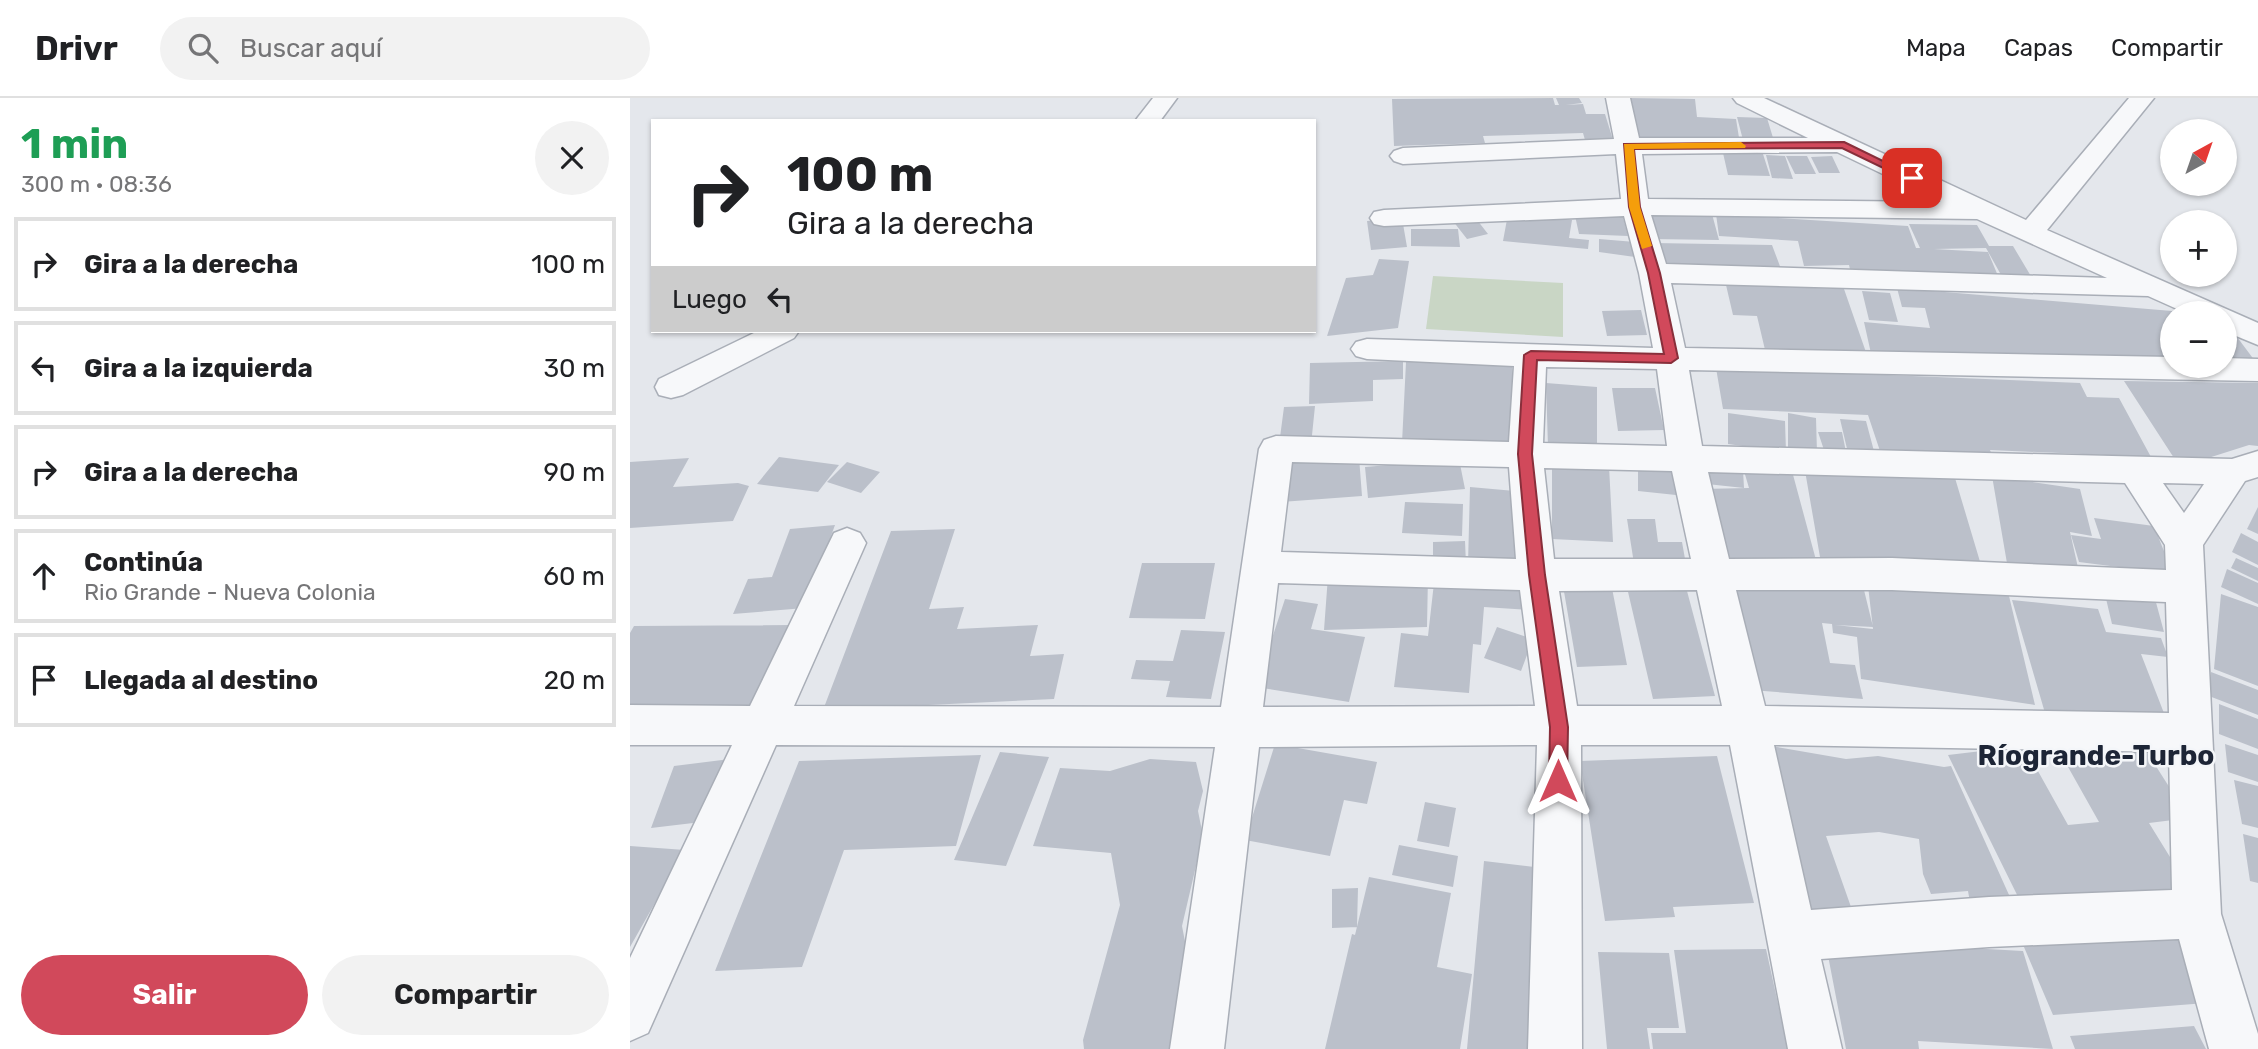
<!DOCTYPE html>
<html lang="es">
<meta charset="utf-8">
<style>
body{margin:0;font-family:Rubik,sans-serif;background:#f2f2f2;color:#202124;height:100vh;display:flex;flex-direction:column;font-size:26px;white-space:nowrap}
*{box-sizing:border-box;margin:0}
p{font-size:23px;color:#757577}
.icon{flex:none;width:38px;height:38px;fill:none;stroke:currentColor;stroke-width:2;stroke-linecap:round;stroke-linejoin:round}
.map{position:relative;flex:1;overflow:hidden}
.side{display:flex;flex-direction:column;background:#fff;width:630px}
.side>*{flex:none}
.top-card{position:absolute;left:21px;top:21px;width:665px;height:214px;border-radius:0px;box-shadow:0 2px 5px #0004;background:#fff;color:#202124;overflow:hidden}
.needle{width:46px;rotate:40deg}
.fabs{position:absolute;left:1530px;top:21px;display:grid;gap:14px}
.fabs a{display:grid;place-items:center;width:77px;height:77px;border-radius:50%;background:#fff;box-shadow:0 2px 5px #0004;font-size:35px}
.pin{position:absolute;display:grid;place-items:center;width:60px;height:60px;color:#fff;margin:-30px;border-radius:14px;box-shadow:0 4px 10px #0006}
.me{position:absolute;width:77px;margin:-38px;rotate:0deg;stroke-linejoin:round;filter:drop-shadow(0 0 5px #0008)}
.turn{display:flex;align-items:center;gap:24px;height:147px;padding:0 21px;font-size:32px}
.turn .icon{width:91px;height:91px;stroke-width:2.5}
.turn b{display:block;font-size:49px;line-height:60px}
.then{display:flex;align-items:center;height:66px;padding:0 21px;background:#0003;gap:14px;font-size:26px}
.round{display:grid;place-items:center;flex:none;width:74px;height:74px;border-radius:37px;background:#f2f2f2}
.overview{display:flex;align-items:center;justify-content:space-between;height:119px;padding:0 21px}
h1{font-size:42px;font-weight:700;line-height:52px;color:#1e9e55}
.button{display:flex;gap:14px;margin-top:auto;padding:14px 21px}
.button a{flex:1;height:80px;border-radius:42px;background:#d1495b;color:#fff;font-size:28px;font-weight:700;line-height:80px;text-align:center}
.button a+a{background:#f2f2f2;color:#202124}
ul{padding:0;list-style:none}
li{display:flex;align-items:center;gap:21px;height:94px;margin:0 14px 10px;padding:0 7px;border:4px solid #e0e0e0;border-radius:0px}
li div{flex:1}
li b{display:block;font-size:26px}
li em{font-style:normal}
header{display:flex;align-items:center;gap:42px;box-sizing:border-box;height:98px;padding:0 35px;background:#fff;border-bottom:2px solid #e0e0e0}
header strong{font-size:33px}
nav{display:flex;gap:38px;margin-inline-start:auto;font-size:24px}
.search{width:490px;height:63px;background:#f2f2f2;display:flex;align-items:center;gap:18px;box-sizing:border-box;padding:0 24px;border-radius:38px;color:#757577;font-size:26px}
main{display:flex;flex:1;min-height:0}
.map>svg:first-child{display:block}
.green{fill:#c9d6c5}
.building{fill:#bbc0ca}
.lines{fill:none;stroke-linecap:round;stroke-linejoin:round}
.minor-casing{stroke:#a9aeb7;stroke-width:3}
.minor{fill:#f7f8fa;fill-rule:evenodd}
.route{fill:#d1495b;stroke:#882f3b;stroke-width:2}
.slow{fill:#f59e0b}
.labels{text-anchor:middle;stroke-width:5;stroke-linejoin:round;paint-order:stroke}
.quarter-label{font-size:28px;font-weight:bold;fill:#1d2536;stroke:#f4f6f9}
</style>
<header>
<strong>Drivr</strong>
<div class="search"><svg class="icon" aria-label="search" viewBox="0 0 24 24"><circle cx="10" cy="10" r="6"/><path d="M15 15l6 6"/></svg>Buscar aquí</div>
<nav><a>Mapa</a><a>Capas</a><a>Compartir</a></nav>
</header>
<main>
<section class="side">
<div class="overview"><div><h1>1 min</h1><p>300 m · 08:36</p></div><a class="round"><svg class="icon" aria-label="close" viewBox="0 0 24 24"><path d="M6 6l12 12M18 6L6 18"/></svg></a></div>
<ul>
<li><svg class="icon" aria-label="right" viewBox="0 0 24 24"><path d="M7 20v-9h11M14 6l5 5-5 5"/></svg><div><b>Gira a la derecha</b></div><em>100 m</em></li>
<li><svg class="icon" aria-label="left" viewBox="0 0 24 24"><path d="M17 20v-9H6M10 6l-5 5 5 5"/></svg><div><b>Gira a la izquierda</b></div><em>30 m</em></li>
<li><svg class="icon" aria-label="right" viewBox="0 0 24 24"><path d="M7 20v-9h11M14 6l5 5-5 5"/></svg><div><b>Gira a la derecha</b></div><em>90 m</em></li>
<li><svg class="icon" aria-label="ahead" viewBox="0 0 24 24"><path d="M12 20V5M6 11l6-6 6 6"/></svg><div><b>Continúa</b><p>Rio Grande - Nueva Colonia</p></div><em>60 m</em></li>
<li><svg class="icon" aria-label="arrive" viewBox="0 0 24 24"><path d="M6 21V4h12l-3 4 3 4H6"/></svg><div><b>Llegada al destino</b></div><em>20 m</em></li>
</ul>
<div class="button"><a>Salir</a><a>Compartir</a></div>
</section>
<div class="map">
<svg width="1628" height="951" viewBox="0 0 1628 951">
<rect width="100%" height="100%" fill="#e4e7ec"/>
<path class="green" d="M803,178L933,185V239L796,231Z"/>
<path class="building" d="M923,0L925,7H929L926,0H949L952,5L936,7L953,6L956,16H975L983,42H955L953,35L853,38L855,45L764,48L762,1Z
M997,0L1065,1L1067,19L1106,21L1110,46L998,39Z
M1107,19L1137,20L1144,43L1113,42Z
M1093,55L1133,56L1140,78L1098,77Z
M1136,57L1155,58L1163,81L1142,80Z
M1156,58H1177L1186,76H1165Z
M1202,58L1210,75H1189L1181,59Z
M1282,89L1298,109L1273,111L1258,90Z
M991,112L998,138L949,136L944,113Z
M1017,114L1082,116L1089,142L1022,141Z
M878,116L942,122L939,140L959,142L958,151L873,143Z
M1086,116L1278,128L1286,150H1290L1279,126L1347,127L1359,148H1383L1405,185L1375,184L1356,150L1304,151L1358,154L1371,185L1221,176L1219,167L1174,168L1168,143L1089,138Z
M844,118L858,136L837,141L823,123Z
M772,120L777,149L741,152L737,123Z
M781,131H828L830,149L781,148Z
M969,141L1005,144V159L969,154Z
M1024,145L1142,147L1151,171L1029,170Z
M749,161L779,163L768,230L697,238L716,180L743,177Z
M1096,187L1214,191L1238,260L1136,256L1127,218L1103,217Z
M1267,190L1542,213V268L1242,260L1234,224L1300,230L1295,210L1272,209Z
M1232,193L1260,195L1268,224L1239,222Z
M1011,212L1017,237L977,238L972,213Z
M1594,239H1607L1628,267H1594Z
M773,263V281L743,282V303L679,306L680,265Z
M776,264L882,265L886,347L772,345Z
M1086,270L1450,285L1457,299L1489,300L1521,359L1360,352L1362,357L1250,353L1238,317L1093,311Z
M1494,283L1628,285V348L1619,347L1575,361L1544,360Z
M916,285L967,289V352L918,349Z
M982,290H1025L1034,332L988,333Z
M685,308L681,347H649L654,309Z
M1098,315L1155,323L1156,354L1098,346Z
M1158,315L1186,320L1187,355L1158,350Z
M1210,321L1236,323L1245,357L1218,355Z
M1188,334H1212L1216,354L1195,355Z
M149,359L209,367L188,394L127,386Z
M729,359L732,398L651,404V365Z
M59,360L43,389L108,385L119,388L103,423L0,430V364Z
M829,361L835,391L738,400L735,369Z
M217,364L250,374L231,395L197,384Z
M922,365L979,368L983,444L922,441Z
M1174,367L1325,380L1354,477L1190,459Z
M1077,368L1113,372L1114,390L1077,386Z
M1008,369L1045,372L1046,397L1008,393Z
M1114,373H1162L1186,462L1090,465L1071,391L1119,390Z
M1362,378L1450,391L1462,438L1440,434L1451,483L1378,471Z
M840,389L897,394L893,469L838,466Z
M775,404L833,406L832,438L772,435Z
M1628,409V436L1617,431Z
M1464,420L1524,428L1543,476L1449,464L1441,437L1471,441Z
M997,421H1025L1028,444H1052L1057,472H1005Z
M205,427L175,510L103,516L118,481L142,479L160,431Z
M325,431L299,511L334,509L327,531L408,527L400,558L434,556L424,601L193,612L261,433Z
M1611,435L1628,444V467L1602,454Z
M835,443L836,466H803V444Z
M1606,460L1628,470V483L1601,470Z
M512,465H585L575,521L499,520Z
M1597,471L1628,485V506L1591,489Z
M805,476L899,483L898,512L854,509L851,547L843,546L839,595L764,589L771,535L798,538Z
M798,477L797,529L694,532L698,478Z
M1053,478L1085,598L1023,601L995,481Z
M1237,479L1379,498L1405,607L1231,581L1227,539L1203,535L1202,526L1192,525L1200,565L1225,567L1233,601L1121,592L1106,483L1234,492L1243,529L1205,527L1243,531Z
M980,480L997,567L947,569L932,482Z
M1473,488L1524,497L1534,534L1482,526Z
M1591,496L1628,509V588L1584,571Z
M655,501L688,506L681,531L735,539L719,604L626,589Z
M1382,502L1468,511L1476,534L1531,540L1538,559L1511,556L1539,628L1415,615Z
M164,527L123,614H0V535L4,528Z
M867,529L903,541L891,573L854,560Z
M551,532L595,534L581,601L536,599L540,583L501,581L506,562L543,563Z
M1581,574L1628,592V617L1579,598Z
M1589,606L1628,621V651L1589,636Z
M645,646L747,664L737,706L714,702L700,758L615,742Z
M1595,646L1628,657V684L1598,674Z
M1135,647L1216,661L1248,658L1314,669L1321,668L1384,808L1341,810L1338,793L1301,796L1293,776L1289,741L1249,734L1196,738L1221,809V822L1176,814Z
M1394,648L1438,727L1469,724L1433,660L1515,651L1559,720L1519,725L1561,793L1396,815L1318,657Z
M370,654L419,659L376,768L324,762Z
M351,657L326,748L214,752L172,869L85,873L169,663Z
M1087,658L1124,805L1043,809L1045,819L975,823L950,663Z
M100,661L80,723L21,730L44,668Z
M520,661L566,664L573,693L568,713L573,738L552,828L564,890L551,951H454L453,942L490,807L481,755L403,748L430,670L480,673Z
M1604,682L1628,688V730L1612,726Z
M795,704L826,710L819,749L787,743Z
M1613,736L1628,740V785L1620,783Z
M769,747L828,758L823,789L762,777Z
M0,748L55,752L0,849Z
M854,763L921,771L913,951H837Z
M739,779L821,795L807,869L842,876L830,951H695L722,836L725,837Z
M728,790L727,829L702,830V791Z
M1546,824L1589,904L1423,917L1388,835Z
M1195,842L1393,853L1423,951L1288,943L1289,951H1216Z
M1136,851L1158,951H1023L1021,935H1056L1044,852Z
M968,854L1039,855L1049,930H1017L1020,951H977Z
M1564,928L1576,951H1445L1440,938Z"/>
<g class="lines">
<defs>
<path id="minor" d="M523,0H547L530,23H505Z
M976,0H1000L1009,40H1178L1107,5L1103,0H1134L1396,122L1499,0H1524L1417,132L1628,225V247L1594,233V215H1556L1518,198L1041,185L1055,250L1542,259V268H1594V260L1628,261V283L1059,272L1072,348L1602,361L1628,353V379L1615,383L1573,447L1591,816L1628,936V951H1579L1549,841L1359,849L1191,861L1212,951H1158L1100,647H951L952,951H898L907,647L629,649L594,951H540L585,649L146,647L18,935L0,943V860L102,647H0V607L120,608L204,435L217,430L230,435L236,445L164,608L591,609L629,351L634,342L646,338L879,344L884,268L737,261L726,258L721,251L726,244L737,241L1023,250L1009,175L994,118L754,128L744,126L740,120L744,114L754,112L991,101L986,56L773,66L764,63L760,58L764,53L773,50L984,41ZM1207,54L1311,104L1018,101L1012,56ZM1021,117L1347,121L1477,180L1036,166ZM916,269L1027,271L1037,348L913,345ZM662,364L879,369L886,461L651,454ZM914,370L1042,373L1061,461H924ZM1078,374L1495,385L1535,447L1536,472L1262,460L1099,461ZM1533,385L1574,386L1554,415ZM648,485L890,492L905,608L633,609ZM1067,492L1092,608H947L929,493ZM1106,492H1262L1536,504L1539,615L1135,608ZM1144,647L1539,654L1542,792L1359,799L1181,812Z
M128,233H169L164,240L53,297L41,300L29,297L25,289L29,281Z"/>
</defs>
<use href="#minor" class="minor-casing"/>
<use href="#minor" class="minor"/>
</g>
<path class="route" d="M1214,44L1288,80L1278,82L1212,50L1004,51L1010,109L1030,175L1048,260L1041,265L907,262L902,356L915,477L938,629L937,683L935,689L928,692L922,689L919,683L920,629L899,477L888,356L894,257L901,253L1034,256L1018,175L999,109L994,46Z"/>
<path class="slow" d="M1111,44L1116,48L1115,50L1004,51L1010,109L1022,148L1012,151L999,109L994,46Z"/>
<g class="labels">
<g class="quarter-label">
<text x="1466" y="667">Ríogrande-Turbo</text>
</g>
</g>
</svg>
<div class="fabs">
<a><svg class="needle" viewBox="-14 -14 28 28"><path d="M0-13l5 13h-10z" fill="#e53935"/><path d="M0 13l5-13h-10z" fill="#757577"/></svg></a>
<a>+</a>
<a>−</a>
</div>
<div class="pin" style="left:1282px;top:80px;background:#d93025"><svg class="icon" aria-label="arrive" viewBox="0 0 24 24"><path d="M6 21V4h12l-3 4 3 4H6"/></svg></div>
<svg class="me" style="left:928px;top:683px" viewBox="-20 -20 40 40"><path d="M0-17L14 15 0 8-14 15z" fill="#d1495b" stroke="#fff" stroke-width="4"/></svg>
<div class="top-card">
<div class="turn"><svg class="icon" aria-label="right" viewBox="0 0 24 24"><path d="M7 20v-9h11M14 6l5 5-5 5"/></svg><div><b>100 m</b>Gira a la derecha</div></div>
<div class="then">Luego<svg class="icon" aria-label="left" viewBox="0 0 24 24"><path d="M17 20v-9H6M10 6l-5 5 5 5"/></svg></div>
</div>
</div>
</main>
